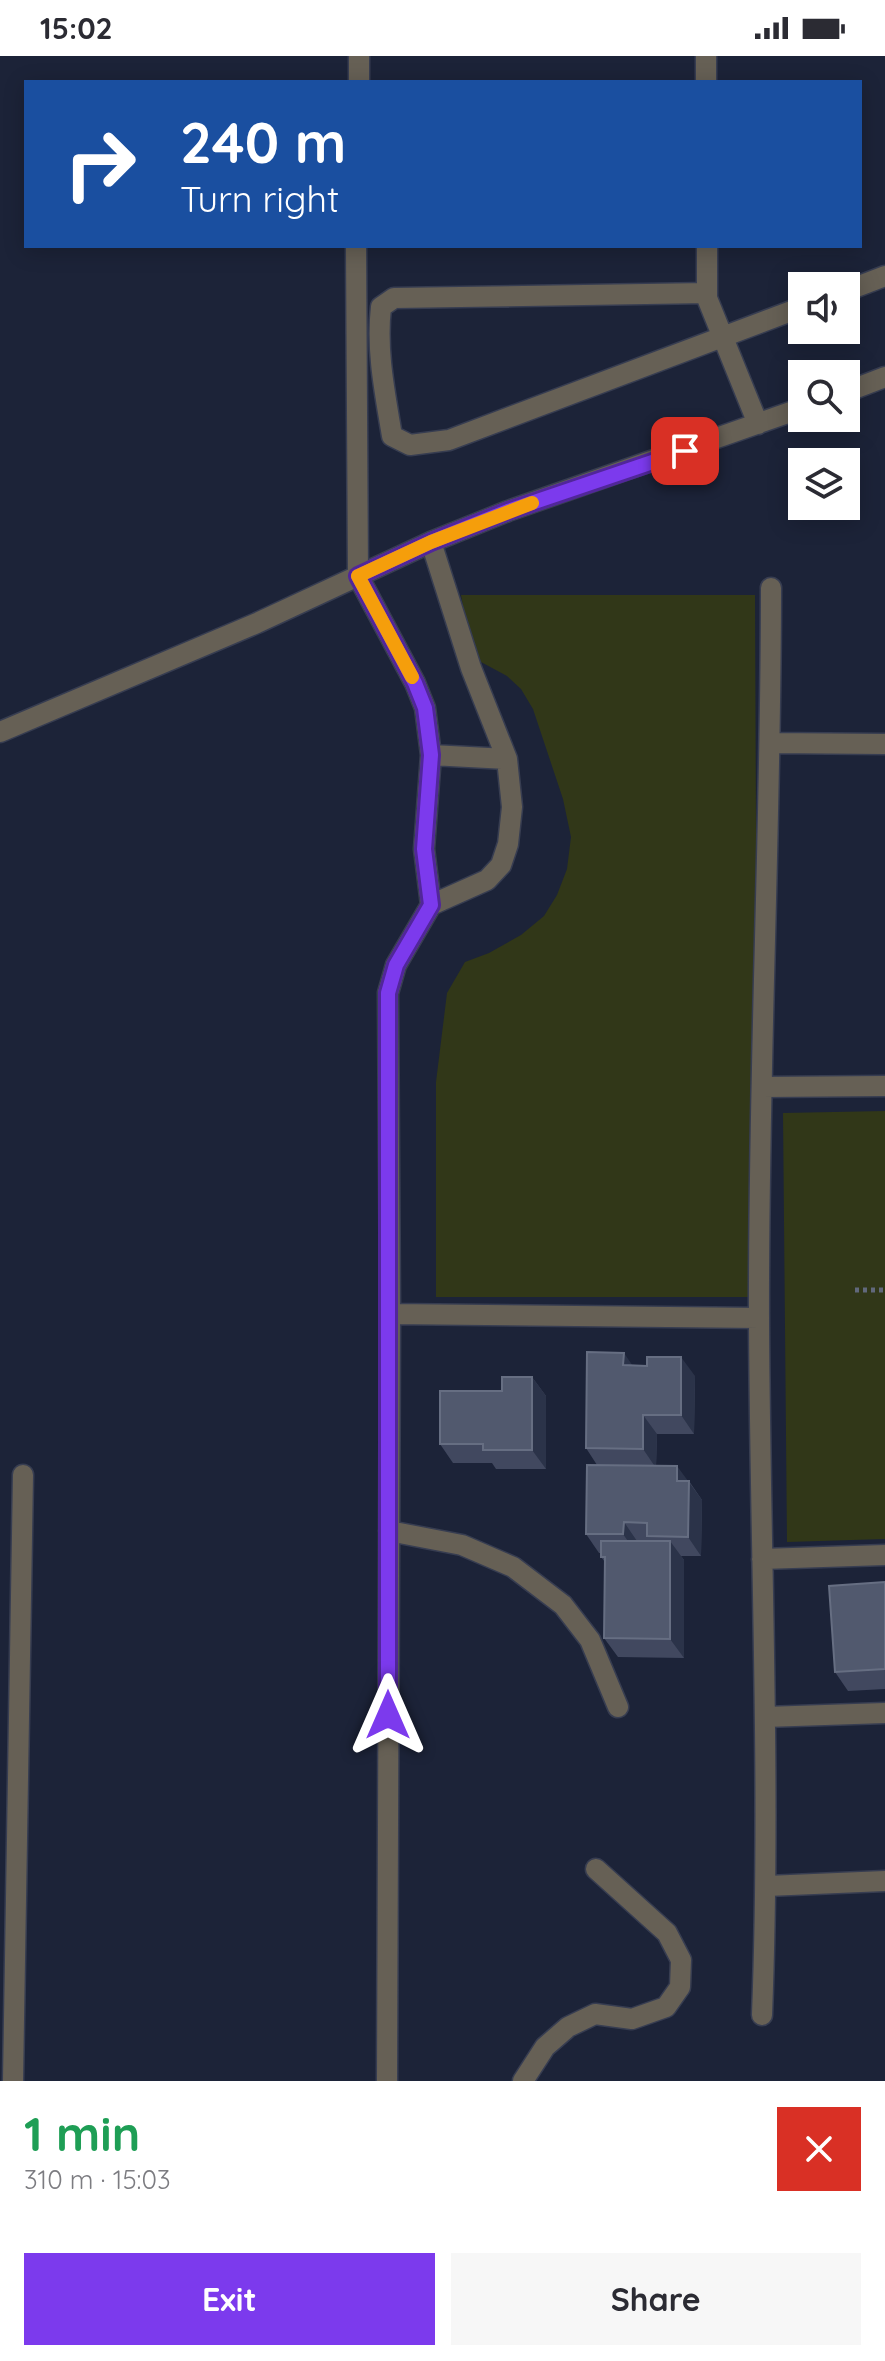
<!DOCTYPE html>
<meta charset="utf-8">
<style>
body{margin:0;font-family:Quicksand,sans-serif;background:#f7f7f7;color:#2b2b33;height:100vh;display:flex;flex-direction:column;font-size:30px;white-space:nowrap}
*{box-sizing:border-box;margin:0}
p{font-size:26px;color:#7c7c81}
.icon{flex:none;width:44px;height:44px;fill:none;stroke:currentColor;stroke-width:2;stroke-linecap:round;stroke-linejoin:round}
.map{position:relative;height:2025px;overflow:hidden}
.side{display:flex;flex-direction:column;background:#fff;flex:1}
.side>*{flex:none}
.top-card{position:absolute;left:24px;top:24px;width:838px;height:168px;border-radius:0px;box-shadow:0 4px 20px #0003;background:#1a4fa0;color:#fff;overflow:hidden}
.tools{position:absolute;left:788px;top:216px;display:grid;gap:16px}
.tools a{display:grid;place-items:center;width:72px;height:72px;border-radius:0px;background:#fff;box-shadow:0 4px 20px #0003;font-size:40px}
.pin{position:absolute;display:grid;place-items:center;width:68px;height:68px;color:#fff;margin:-34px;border-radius:16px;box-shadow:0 4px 12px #0006}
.me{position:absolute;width:88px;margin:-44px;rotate:0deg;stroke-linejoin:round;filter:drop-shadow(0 0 6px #0008)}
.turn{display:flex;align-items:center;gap:28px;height:168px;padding:0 24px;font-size:36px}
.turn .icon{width:104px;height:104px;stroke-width:2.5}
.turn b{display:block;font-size:56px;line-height:68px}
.round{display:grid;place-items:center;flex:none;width:84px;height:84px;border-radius:0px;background:#f7f7f7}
.head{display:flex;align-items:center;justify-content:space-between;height:136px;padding:0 24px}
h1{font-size:48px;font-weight:700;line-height:60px;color:#1e9e55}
.action{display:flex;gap:16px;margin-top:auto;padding:16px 24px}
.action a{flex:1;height:92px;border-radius:0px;background:#7c3aed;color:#fff;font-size:32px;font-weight:700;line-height:92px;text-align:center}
.action a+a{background:#f7f7f7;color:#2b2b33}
.status{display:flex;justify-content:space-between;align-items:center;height:56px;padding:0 40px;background:#fff;direction:ltr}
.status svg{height:22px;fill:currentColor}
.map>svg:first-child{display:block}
.green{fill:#313718}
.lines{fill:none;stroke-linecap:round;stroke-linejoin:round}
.minor-casing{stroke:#373d51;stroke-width:23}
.path{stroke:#61687b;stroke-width:5;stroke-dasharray:4 4;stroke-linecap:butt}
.minor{stroke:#666055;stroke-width:20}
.wall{fill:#41485f}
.shaded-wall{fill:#2b3349}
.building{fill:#51596e;stroke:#666e82;stroke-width:2}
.route-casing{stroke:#51269a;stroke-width:20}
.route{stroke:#7c3aed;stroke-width:14}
.slow{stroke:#f59e0b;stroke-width:14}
</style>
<div class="status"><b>15:02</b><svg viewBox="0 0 49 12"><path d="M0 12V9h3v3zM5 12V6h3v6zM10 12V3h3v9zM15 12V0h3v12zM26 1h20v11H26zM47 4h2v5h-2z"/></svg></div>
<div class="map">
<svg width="885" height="2025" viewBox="0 0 885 2025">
<rect width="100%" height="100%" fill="#1c2338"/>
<path class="green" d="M461,539H755L758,1241H436V1026L447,937L465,906L489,897L521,879L544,860L557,839L567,813L571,781L563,743L533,653L521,633L507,620L481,606L466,567Z
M885,1055V1483L787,1486L783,1057Z"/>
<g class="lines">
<defs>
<path id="minor" d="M359,0V26
M706,0V26
M356,190L358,520L415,627L425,652L431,699L424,793L431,849
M707,190V242L758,368
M846,235L885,220
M707,237L394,242L381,251C376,295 385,337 392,380L410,389L449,384L802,251
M846,336L885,321
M0,676L257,567L431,486L508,455L802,352
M771,687L885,688
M431,699L507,703
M762,1031L885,1030
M390,1258L759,1262
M389,1475L462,1489L513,1511L563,1549L590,1584L618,1651
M762,1503L885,1499
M765,1661L885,1657
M767,1830L885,1825
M762,1959C771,1727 760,1495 759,1264C758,1020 771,776 771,532
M13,2025L23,1419
M387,2025L390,1258L388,937L396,909L431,849L487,824L501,809L508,788L512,751L507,703L471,612L431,486
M523,2025L545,1991L568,1971L595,1958L632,1963L666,1951L680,1931L681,1904L667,1877L596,1813"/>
</defs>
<use href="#minor" class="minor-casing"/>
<path class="path" d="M855,1234H885"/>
<use href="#minor" class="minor"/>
</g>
<path class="wall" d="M633,1310L695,1320L694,1378H657L656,1410L689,1425L702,1444L701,1500H681L684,1504V1602L618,1601L604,1582L605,1506L601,1501V1497H599L586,1478L597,1409L586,1392Z
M532,1321L546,1340V1413H496L492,1407H453L440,1388Z
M885,1526V1633L848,1635L835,1616Z"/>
<path class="shaded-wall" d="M624,1297L637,1316L623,1309Z
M681,1301L695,1320L694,1378L681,1359Z
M532,1321L546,1340V1413L532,1394Z
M643,1359L657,1378L656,1412L643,1393Z
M677,1410L702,1444L701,1500L688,1481L677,1425Z
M624,1466L637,1485L636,1497L623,1478Z
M670,1485L684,1504V1602L670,1583Z"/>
<path class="building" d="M587,1296L624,1297L623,1309L647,1310V1301H681V1359H643V1393L586,1392Z
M502,1321H532V1394H483V1388H440V1335H502Z
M587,1409L677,1410V1425H689L688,1481L647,1480V1467L624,1466L623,1478H586Z
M601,1485H670V1583L604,1582L605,1501H601Z
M885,1526V1613L835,1616L829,1530Z"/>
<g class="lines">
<defs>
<path id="route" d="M388,1659V937L396,909L431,849L424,793L431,699L425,652L415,627L358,520L431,486L508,455L685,395"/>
</defs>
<use href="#route" class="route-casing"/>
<use href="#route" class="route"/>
<path class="slow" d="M412,621L358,520L431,486L532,447"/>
</g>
</svg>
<div class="tools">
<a><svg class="icon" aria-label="sound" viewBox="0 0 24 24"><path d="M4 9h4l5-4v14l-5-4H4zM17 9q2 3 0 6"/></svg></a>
<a><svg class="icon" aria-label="search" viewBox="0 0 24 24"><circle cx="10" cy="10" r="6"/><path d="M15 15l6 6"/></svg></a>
<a><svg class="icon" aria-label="layers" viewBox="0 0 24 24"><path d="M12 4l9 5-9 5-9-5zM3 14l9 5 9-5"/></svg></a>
</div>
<div class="pin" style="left:685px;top:395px;background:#d93025"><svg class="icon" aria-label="arrive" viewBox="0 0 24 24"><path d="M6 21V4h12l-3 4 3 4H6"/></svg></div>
<svg class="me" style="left:388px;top:1659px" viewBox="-20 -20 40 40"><path d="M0-17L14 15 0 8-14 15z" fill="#7c3aed" stroke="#fff" stroke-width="4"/></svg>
<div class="top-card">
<div class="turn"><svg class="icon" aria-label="right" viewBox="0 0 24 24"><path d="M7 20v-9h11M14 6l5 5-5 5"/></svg><div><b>240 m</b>Turn right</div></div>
</div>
</div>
<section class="side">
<div class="head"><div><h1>1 min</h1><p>310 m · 15:03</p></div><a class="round" style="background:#d93025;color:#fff"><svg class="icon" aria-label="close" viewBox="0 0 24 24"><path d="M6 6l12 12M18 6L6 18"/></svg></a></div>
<div class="action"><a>Exit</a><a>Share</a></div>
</section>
